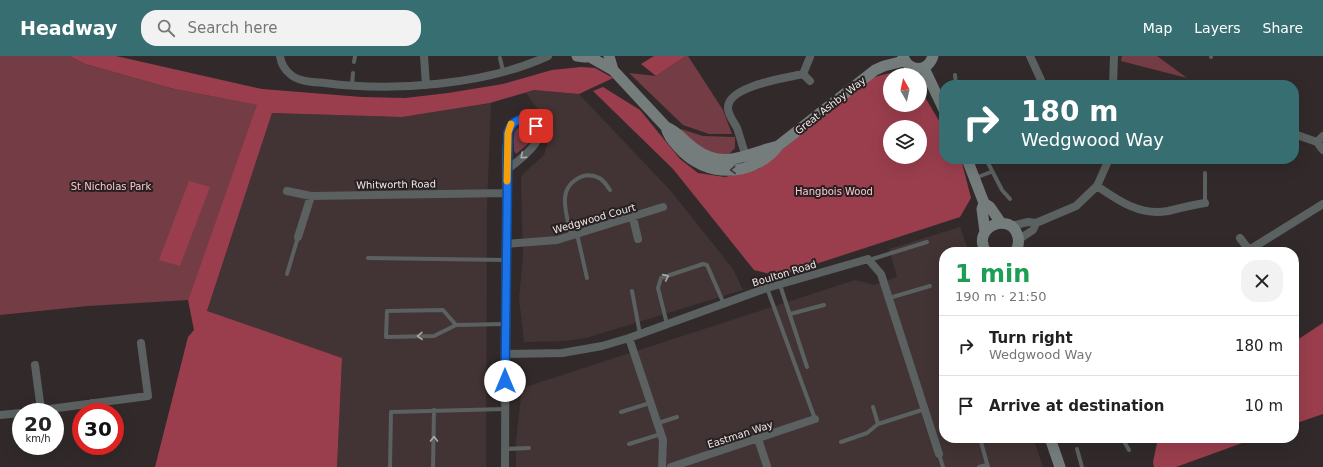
<!DOCTYPE html>
<meta charset="utf-8">
<style>
body{margin:0;font-family:"DejaVu Sans",sans-serif;background:#f2f2f2;color:#222;height:100vh;display:flex;flex-direction:column;font-size:15px;white-space:nowrap}
*{box-sizing:border-box;margin:0}
p{font-size:13px;color:#767676}
.icon{flex:none;width:22px;height:22px;fill:none;stroke:currentColor;stroke-width:2;stroke-linecap:round;stroke-linejoin:round}
.map{position:relative;flex:1;overflow:hidden}
.sheet{position:absolute;left:939px;top:191px;width:360px;height:196px;display:flex;flex-direction:column;background:#fff;border-radius:16px;box-shadow:0 4px 16px #0002}
.sheet>*{flex:none}
.guide{position:absolute;left:939px;top:24px;width:360px;height:84px;border-radius:16px;box-shadow:0 4px 16px #0002;background:#376e72;color:#fff;overflow:hidden}
.needle{width:26px;rotate:351deg}
.fabs{position:absolute;left:883px;top:12px;display:grid;gap:8px}
.fabs a{display:grid;place-items:center;width:44px;height:44px;border-radius:50%;background:#fff;box-shadow:0 4px 16px #0002;font-size:20px}
.speed{position:absolute;left:12px;top:347px;display:flex;gap:8px;font-size:20px;font-weight:700;text-align:center}
.speed>*{display:grid;place-content:center;width:52px;height:52px;border-radius:50%;background:#fff;box-shadow:0 4px 16px #0002;line-height:1}
.speed small{font-size:10px;font-weight:400}
.speed .limit{border:6px solid #d22;background:#fff;color:#111}
.pin{position:absolute;display:grid;place-items:center;width:34px;height:34px;color:#fff;margin:-17px;border-radius:8px;box-shadow:0 2px 6px #0006}
.me{position:absolute;width:44px;margin:-22px;rotate:0deg;stroke-linejoin:round;filter:drop-shadow(0 0 3px #0008)}
.turn{display:flex;align-items:center;gap:14px;height:84px;padding:0 16px;font-size:18px}
.turn .icon{width:52px;height:52px;stroke-width:2.5}
.turn b{display:block;font-size:28px;line-height:34px}
.round{display:grid;place-items:center;flex:none;width:42px;height:42px;border-radius:16px;background:#f2f2f2}
.headline{display:flex;align-items:center;justify-content:space-between;height:68px;padding:0 16px}
h1{font-size:24px;font-weight:800;line-height:30px;color:#1e9e55}
ul{padding:0;list-style:none}
li{display:flex;align-items:center;gap:12px;height:60px;padding:0 16px;border-top:1px solid #e0e0e0}
li div{flex:1}
li b{display:block;font-size:15px}
li em{font-style:normal}
header{display:flex;align-items:center;gap:24px;box-sizing:border-box;height:56px;padding:0 20px;background:#376e72;color:#fff}
header strong{font-size:19px}
nav{display:flex;gap:22px;margin-inline-start:auto;font-size:14px}
.search{width:280px;height:36px;background:#f2f2f2;display:flex;align-items:center;gap:10px;box-sizing:border-box;padding:0 14px;border-radius:16px;color:#767676;font-size:15px}
.map>svg:first-child{display:block}
.built{fill:#423334}
.green{fill:#743c44}
.forest{fill:#9a3e4d;fill-rule:evenodd}
.lines{fill:none;stroke-linecap:round;stroke-linejoin:round}
.lane{stroke:#5b6060;stroke-width:4}
.street{stroke:#5b6060;stroke-width:8}
.secondary{stroke:#757c7c;stroke-width:11}
.oneway{stroke:#acabac}
.oneway2{stroke:#3b3738}
.route-casing{stroke:#114b97;stroke-width:10}
.route{stroke:#1a73e8;stroke-width:7}
.slow{stroke:#f59e0b;stroke-width:7}
.labels{text-anchor:middle;stroke-width:4;stroke-linejoin:round;paint-order:stroke}
.street-label{font-size:10px;fill:#efe9ea;stroke:#282021}
.park-label{font-size:10px;fill:#fdc7cc;stroke:#282021}
</style>
<header>
<strong>Headway</strong>
<div class="search"><svg class="icon" aria-label="search" viewBox="0 0 24 24"><circle cx="10" cy="10" r="6"/><path d="M15 15l6 6"/></svg>Search here</div>
<nav><a>Map</a><a>Layers</a><a>Share</a></nav>
</header>
<div class="map">
<svg width="1323" height="411" viewBox="0 0 1323 411">
<rect width="100%" height="100%" fill="#322a2a"/>
<path class="built" d="M534,34L579,38L670,134L733,213L743,234L586,282L565,285L524,286L519,242L523,201L521,124L522,119L544,99L550,80V72L547,65L525,36Z
M491,47L487,150L486,411H337L342,302L207,256L272,57L402,61Z
M960,171L969,196H944V382H1033L1043,411H516V384L522,332L855,224L874,229L897,221L889,193Z"/>
<path class="green" d="M0,0H69L85,8L174,33L258,49L188,244L88,250L0,259Z
M686,0H688L723,54L732,78H709L683,69L629,17L656,20Z
M1122,0H1157L1187,22L1121,5Z
M524,69L530,72L532,81L528,88L516,98L514,95C514,84 511,72 524,69Z
M681,73L703,80L735,81V92L727,100L718,102L678,76Z"/>
<path class="forest" d="M69,0H116L262,33L362,41L405,42L448,37L503,28L552,14L581,11L595,12L613,22L579,38L534,34L490,47L402,61L272,57L207,255L342,302L337,411H155L188,281L194,274L188,244L257,49L174,33L85,8Z
M654,0H686L656,20L641,8Z
M890,17L896,19H890V49H920V33L944,73V103H961L971,142L960,161L779,220L754,214L673,113L593,35L603,31L640,54L680,103L698,117L725,121L759,113L867,23ZM890,71H920V101H890Z
M189,125L210,131L180,210L159,204Z
M1323,267V358L1294,368V286Z
M1158,382H1256L1176,411H1154L1153,406Z"/>
<g class="lines">
<path class="lane" d="M1211,1V0
M500,2L503,15
M354,6L355,0
M955,19L956,29
M352,30L353,17
M986,103L1002,134L1010,143
M1205,117V147
M975,122L991,116
M577,178L587,222
M571,180C569,168 564,154 565,142C566,127 582,115 597,121C603,123 606,128 610,134
M368,202L506,204
M869,204L927,186
M287,218L298,181
M780,229L807,311
M767,232L815,363
M632,235L640,278
M889,242L930,230
M790,258L824,249
M667,268L658,232L661,222L703,208L707,209L724,248
M456,269L443,254L387,255L386,281L434,280L456,269L505,268
M873,351L878,368L925,353
M621,356L650,347
M658,367L677,361
M1122,382L1129,394
M841,386L867,377L878,368
M981,386L988,411
M629,388L661,378
M505,393L529,392
M1077,393L1082,411
M939,398L943,411
M390,411L391,356L505,353
M433,411L434,354
M979,411L987,409"/>
<path class="street" d="M280,0C281,7 285,14 290,18C298,26 315,26 325,27C393,36 485,29 548,0
M424,0L426,29
M1030,0L1041,24
M803,18L810,25
M1113,29L1114,0
M1294,78L1317,86L1323,94
M1317,86L1323,80
M748,105C743,94 741,83 737,72C734,66 728,59 728,52C727,30 786,22 803,18L810,1
M1097,130C1119,145 1140,160 1168,155C1180,152 1192,149 1205,147
M287,135L311,140L506,137
M633,162L638,183
M1011,170L1028,166L1036,167L1076,150L1097,130L1109,103
M298,181L311,140
M1240,182L1249,194
M1018,184L1033,174L1036,167
M506,188L557,184L663,151
M1251,196L1249,194L1323,148
M629,282L663,384L662,411
M505,298L562,297L602,290L629,282L767,232L868,203L881,218L939,398
M35,309L41,354
M92,347L93,356
M27,356L148,340L141,287
M0,359L21,357
M758,383L767,410
M505,411L506,137C507,122 503,77 513,67L527,63C557,79 521,102 507,114
M671,411L815,363"/>
<path class="secondary" d="M577,0L585,1L591,0
M609,0L613,14
M903,0C908,16 928,17 933,0
M590,1L613,14L666,71C677,75 685,86 695,93C725,115 747,97 778,90
M924,12L944,54
M666,71C668,80 673,85 679,92C705,122 753,122 778,90L875,14L884,10L904,5
M967,103L984,147L990,151L1001,167
M984,147L982,153L985,176
M986,196C970,171 1012,154 1018,181C1019,186 1018,192 1015,196
M1050,382L1060,411"/>
</g>
<defs><path id="oneway-chevron" d="M-2-3.5L2.5 0L-2 3.5" fill="none" stroke-width="1.6" stroke-linecap="round" stroke-linejoin="round"/></defs>
<g class="oneway">
<use href="#oneway-chevron" transform="translate(523 100) rotate(140)"/>
<use href="#oneway-chevron" transform="translate(666 221) rotate(-24)"/>
<use href="#oneway-chevron" transform="translate(420 280) rotate(179)"/>
<use href="#oneway-chevron" transform="translate(434 383) rotate(-89)"/>
</g>
<use class="oneway2" href="#oneway-chevron" transform="translate(733 114) rotate(176)"/>
<g class="lines">
<defs>
<path id="route" d="M505,325L508,77C511,67 516,63 527,63L536,70"/>
</defs>
<use href="#route" class="route-casing"/>
<use href="#route" class="route"/>
<path class="slow" d="M507,125L508,77L511,68"/>
</g>
<g class="labels">
<g class="street-label">
<text transform="translate(830 49) rotate(-38)" y="4">Great Ashby Way</text>
<text transform="translate(396 128) rotate(-1)" y="4">Whitworth Road</text>
<text transform="translate(594 162) rotate(-16)" y="4">Wedgwood Court</text>
<text transform="translate(784 217) rotate(-17)" y="4">Boulton Road</text>
<text transform="translate(740 378) rotate(-18)" y="4">Eastman Way</text>
</g>
<g class="park-label">
<text x="111" y="134">St Nicholas Park</text>
<text x="834" y="139">Hangbois Wood</text>
</g>
</g>
</svg>
<div class="fabs">
<a><svg class="needle" viewBox="-14 -14 28 28"><path d="M0-13l5 13h-10z" fill="#e53935"/><path d="M0 13l5-13h-10z" fill="#767676"/></svg></a>
<a><svg class="icon" aria-label="layers" viewBox="0 0 24 24"><path d="M12 4l9 5-9 5-9-5zM3 14l9 5 9-5"/></svg></a>
</div>
<div class="speed"><div>20<small>km/h</small></div><div class="limit">30</div></div>
<div class="pin" style="left:536px;top:70px;background:#d93025"><svg class="icon" aria-label="arrive" viewBox="0 0 24 24"><path d="M6 21V4h12l-3 4 3 4H6"/></svg></div>
<svg class="me" style="left:505px;top:325px" viewBox="-20 -20 40 40"><circle r="19" fill="#fff"/><path d="M0-13L10 11 0 6-10 11z" fill="#1a73e8"/></svg>
<div class="guide">
<div class="turn"><svg class="icon" aria-label="right" viewBox="0 0 24 24"><path d="M7 20v-9h11M14 6l5 5-5 5"/></svg><div><b>180 m</b>Wedgwood Way</div></div>
</div>
<section class="sheet">
<div class="headline"><div><h1>1 min</h1><p>190 m · 21:50</p></div><a class="round"><svg class="icon" aria-label="close" viewBox="0 0 24 24"><path d="M6 6l12 12M18 6L6 18"/></svg></a></div>
<ul>
<li><svg class="icon" aria-label="right" viewBox="0 0 24 24"><path d="M7 20v-9h11M14 6l5 5-5 5"/></svg><div><b>Turn right</b><p>Wedgwood Way</p></div><em>180 m</em></li>
<li><svg class="icon" aria-label="arrive" viewBox="0 0 24 24"><path d="M6 21V4h12l-3 4 3 4H6"/></svg><div><b>Arrive at destination</b></div><em>10 m</em></li>
</ul>
</section>
</div>
